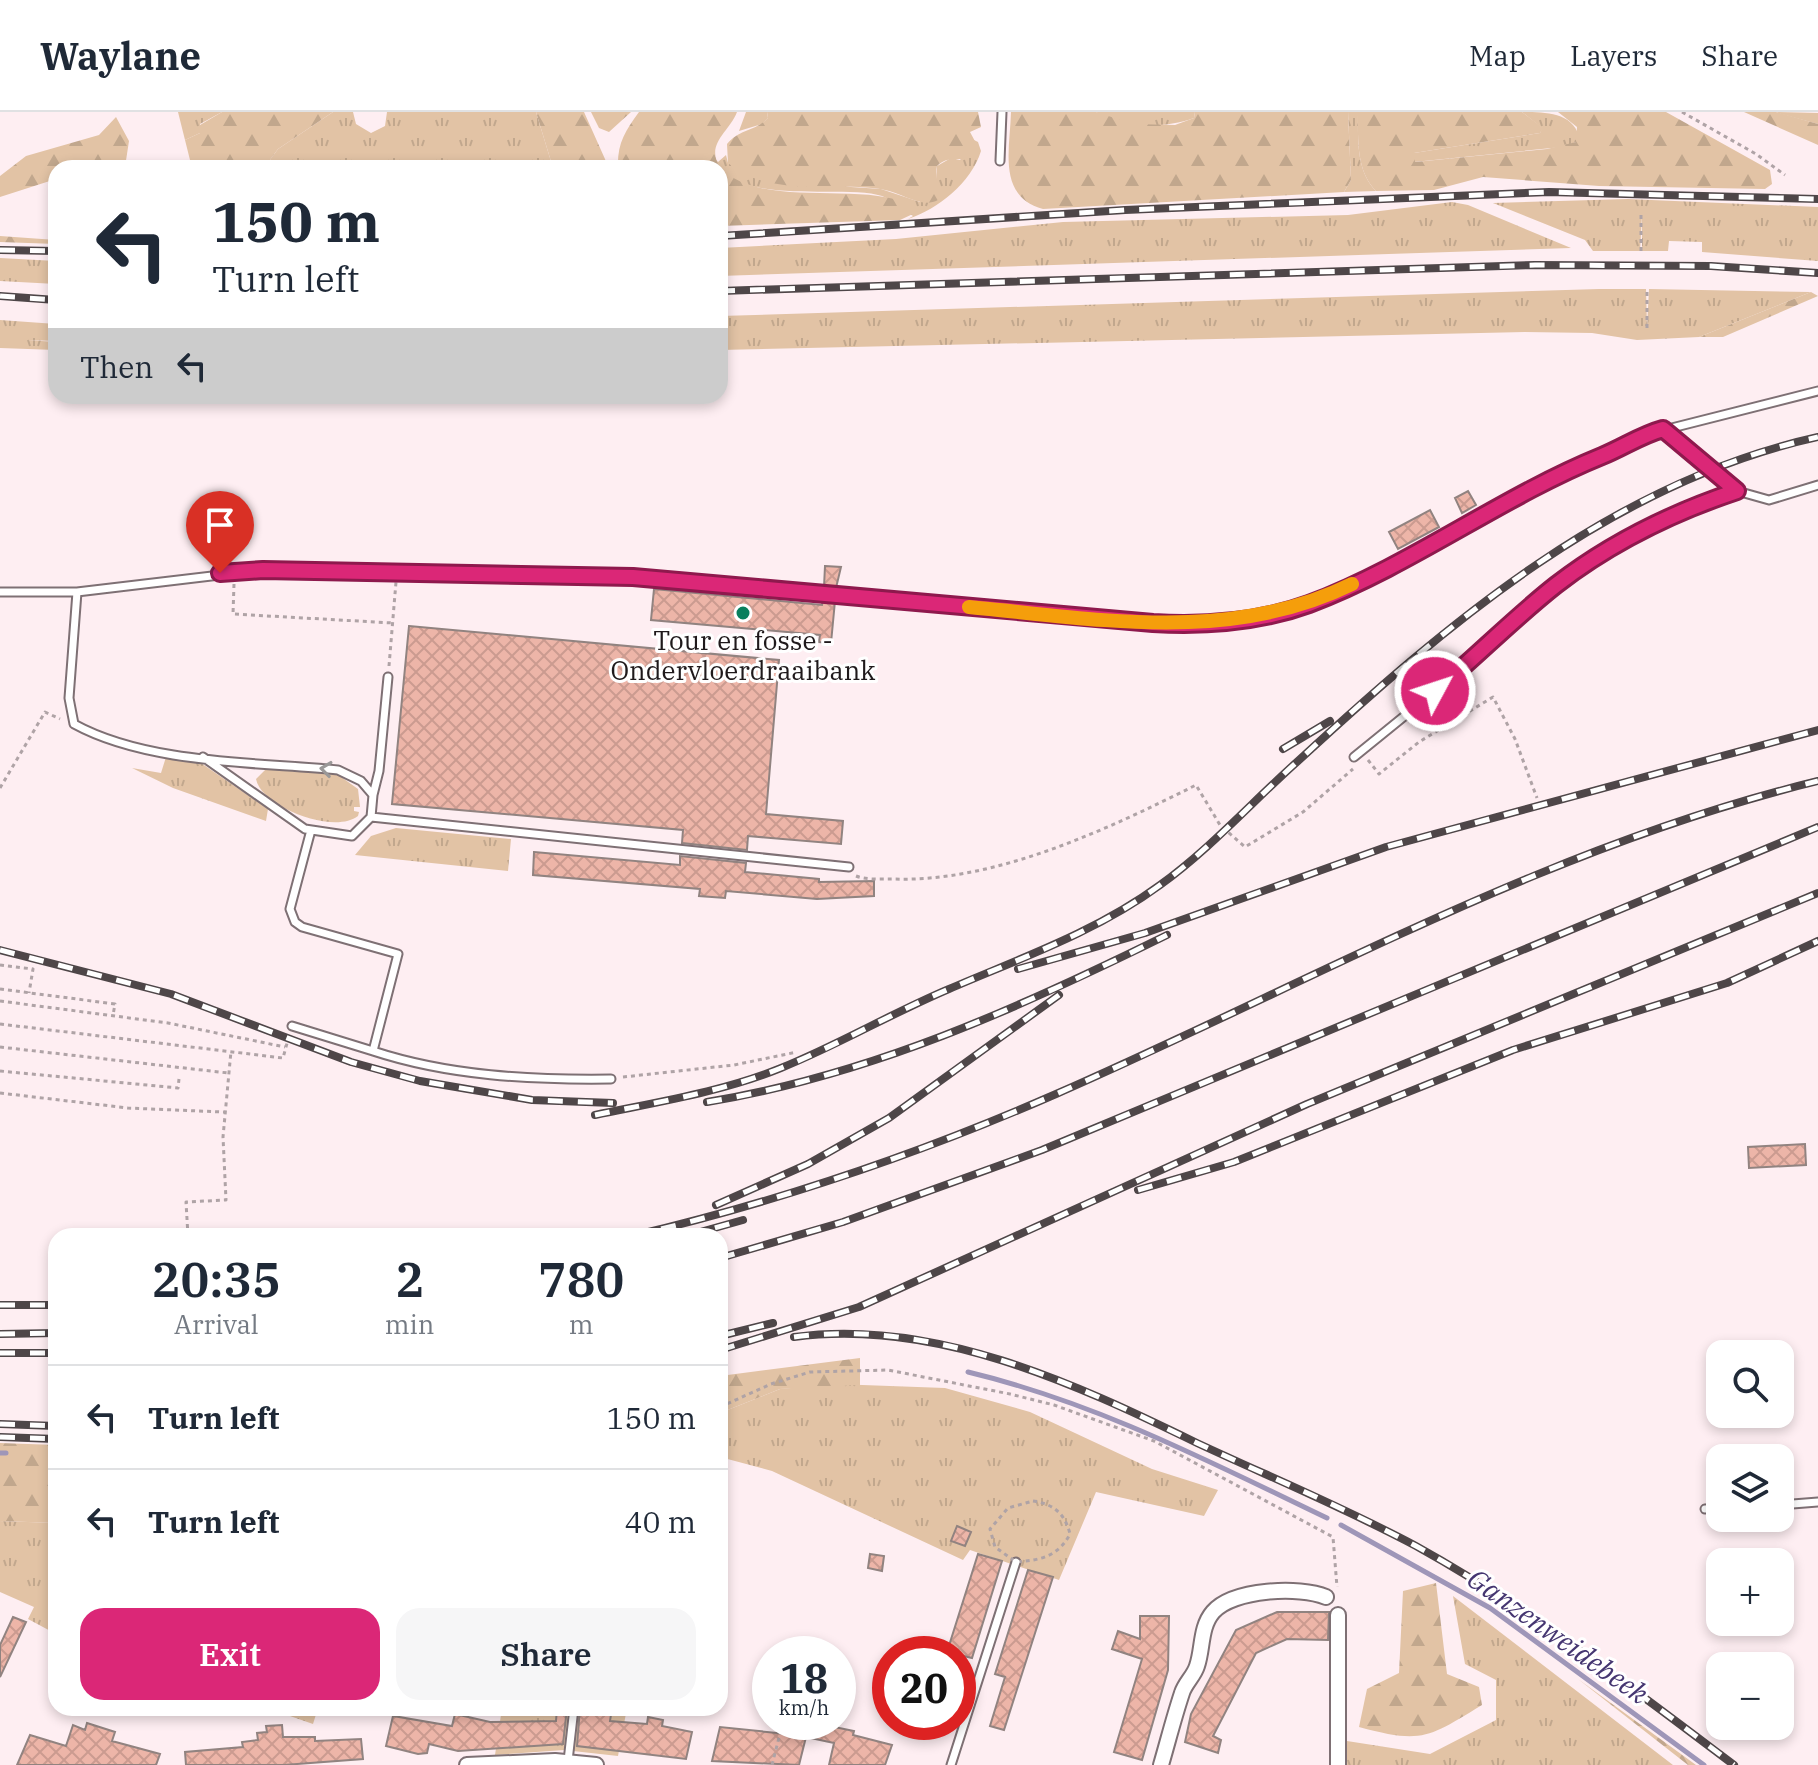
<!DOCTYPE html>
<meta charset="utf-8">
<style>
body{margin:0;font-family:"IBM Plex Serif",serif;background:#f6f6f7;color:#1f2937;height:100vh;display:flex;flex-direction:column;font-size:30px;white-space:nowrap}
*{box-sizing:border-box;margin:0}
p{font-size:26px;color:#747a83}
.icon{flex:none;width:44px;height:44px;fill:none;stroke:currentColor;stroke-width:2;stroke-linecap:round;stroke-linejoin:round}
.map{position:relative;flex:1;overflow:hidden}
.panel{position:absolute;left:48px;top:1116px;width:680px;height:488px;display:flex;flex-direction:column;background:#fff;border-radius:24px;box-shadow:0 4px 12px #0003}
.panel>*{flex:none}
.top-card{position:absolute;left:48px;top:48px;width:680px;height:244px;border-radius:24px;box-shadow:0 4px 12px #0003;background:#fff;color:#1f2937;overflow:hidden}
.fabs{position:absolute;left:1706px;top:1228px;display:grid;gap:16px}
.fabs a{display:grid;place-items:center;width:88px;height:88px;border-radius:16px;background:#fff;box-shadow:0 4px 12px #0003;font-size:40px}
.speed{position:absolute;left:752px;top:1524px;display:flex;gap:16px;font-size:40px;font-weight:700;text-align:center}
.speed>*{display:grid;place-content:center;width:104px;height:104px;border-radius:50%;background:#fff;box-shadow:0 4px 12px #0003;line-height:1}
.speed small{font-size:20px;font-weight:400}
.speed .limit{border:12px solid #d22;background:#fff;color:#111}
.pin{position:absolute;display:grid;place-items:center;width:68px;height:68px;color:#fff;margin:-82px -34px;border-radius:50% 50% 50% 0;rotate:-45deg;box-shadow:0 0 8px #0007}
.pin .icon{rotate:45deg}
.me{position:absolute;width:88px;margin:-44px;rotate:50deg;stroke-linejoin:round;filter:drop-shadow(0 0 6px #0008)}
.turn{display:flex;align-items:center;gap:28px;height:168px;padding:0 32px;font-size:36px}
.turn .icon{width:104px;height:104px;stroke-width:2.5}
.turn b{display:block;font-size:56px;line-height:68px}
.then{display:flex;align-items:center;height:76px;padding:0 32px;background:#0003;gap:16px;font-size:30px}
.eta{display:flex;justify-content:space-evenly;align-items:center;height:136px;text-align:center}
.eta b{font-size:48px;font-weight:600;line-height:56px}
.primary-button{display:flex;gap:16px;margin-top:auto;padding:16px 32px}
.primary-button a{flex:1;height:92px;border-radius:24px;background:#db2777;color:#fff;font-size:32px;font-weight:600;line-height:92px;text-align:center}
.primary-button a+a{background:#f6f6f7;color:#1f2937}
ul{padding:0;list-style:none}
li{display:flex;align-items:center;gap:24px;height:104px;padding:0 32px;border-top:2px solid #e0e1e3}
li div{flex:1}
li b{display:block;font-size:30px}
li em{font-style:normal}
header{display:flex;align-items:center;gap:48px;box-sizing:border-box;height:112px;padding:0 40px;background:#fff;border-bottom:2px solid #e0e1e3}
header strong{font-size:38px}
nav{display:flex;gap:44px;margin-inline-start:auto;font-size:28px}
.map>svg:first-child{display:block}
.grass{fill:url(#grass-tufts)}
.forest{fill:url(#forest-firs)}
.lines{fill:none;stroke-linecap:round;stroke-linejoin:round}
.stream{stroke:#9e96b8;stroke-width:5}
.building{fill:url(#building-cross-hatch);stroke:#918380;stroke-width:2}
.service-casing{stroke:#7e7074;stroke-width:11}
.minor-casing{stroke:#7e7074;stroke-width:18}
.path{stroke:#afa3a6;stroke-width:3;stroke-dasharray:4 4;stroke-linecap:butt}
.service{stroke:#fff;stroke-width:7}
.minor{stroke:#fff;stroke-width:14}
.rail-casing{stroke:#4e4648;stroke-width:8}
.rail{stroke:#fff;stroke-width:5;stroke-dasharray:15;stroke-linecap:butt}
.oneway{stroke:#9a9898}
.route-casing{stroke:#8e194d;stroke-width:20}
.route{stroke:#db2777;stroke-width:14}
.slow{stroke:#f59e0b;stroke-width:14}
.poi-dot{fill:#097f5d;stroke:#fff;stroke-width:3}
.labels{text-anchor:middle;stroke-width:6;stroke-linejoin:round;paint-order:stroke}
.poi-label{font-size:26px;fill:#1f191b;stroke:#fff}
.water-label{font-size:28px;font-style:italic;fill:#453671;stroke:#fff}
</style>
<header>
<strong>Waylane</strong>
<nav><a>Map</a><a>Layers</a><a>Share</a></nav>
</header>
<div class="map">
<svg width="1818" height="1653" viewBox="0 0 1818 1653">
<defs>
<pattern id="grass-tufts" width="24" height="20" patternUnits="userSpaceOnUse" patternTransform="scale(2)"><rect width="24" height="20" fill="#e2c3a5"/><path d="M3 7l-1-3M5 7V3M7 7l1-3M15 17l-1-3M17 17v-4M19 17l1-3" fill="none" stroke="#c1a78d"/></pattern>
<pattern id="forest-firs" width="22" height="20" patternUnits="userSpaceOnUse" patternTransform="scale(2)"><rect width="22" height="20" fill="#e2c3a5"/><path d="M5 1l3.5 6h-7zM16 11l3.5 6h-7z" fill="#c1a78d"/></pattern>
<pattern id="building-cross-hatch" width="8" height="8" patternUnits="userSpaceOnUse" patternTransform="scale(2)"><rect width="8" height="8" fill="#edb5a8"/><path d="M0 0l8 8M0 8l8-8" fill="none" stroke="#cb9b90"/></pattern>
</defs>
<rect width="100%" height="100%" fill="#feeef2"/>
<path class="grass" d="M178,0H222L200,12V21L185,28Z
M333,0H353L356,12L371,21L385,14L387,0H536L553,56H264L278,37Z
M746,0H767L768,6L762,12L739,19Z
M1096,0H1195L1194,6C1166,16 1122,18 1096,0Z
M1348,0H1358C1358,27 1356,59 1376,79L1344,80L1351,68Z
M1522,0C1544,0 1572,0 1579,24L1576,30L1562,35L1414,50V41L1540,21L1542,16Z
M1776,0L1818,1V12L1781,2Z
M970,26L978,30L981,39C971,71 938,97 908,107L913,104C903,98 892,88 882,84C844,71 732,97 714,45L718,50L726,43L728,51L851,75L881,77L920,90L936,70L937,54L951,46L960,48L974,29Z
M1628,87L1818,95V149L1702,140V130L1669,129L1668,139H1642V103L1640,139H1593L1585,128L1493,91Z
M1452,90L1468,93L1571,136L720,164V136L896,127L1063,110L1348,103Z
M0,146L56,149V172L0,169Z
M1599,177H1646L1647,216L1649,177L1811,180L1699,225L1637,228L1592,221L1525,220L720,238V204Z
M0,208L56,212V229L27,228L56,230V238L0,236Z
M166,645L198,649L268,697L266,709L173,676L132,656L161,661Z
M268,655L337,662L358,677L360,695H354V699L359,700L358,704C334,723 261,695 256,667Z
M396,716L511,727L508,759L355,743L371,724Z
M835,1272L945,1276L1030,1300L1152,1357L1218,1378L1204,1404L1096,1380L1059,1468L970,1438L963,1448L772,1359L720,1345V1301L780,1277Z
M0,1409L56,1411V1522L28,1507L34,1495L0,1480Z
M1453,1484L1673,1653H1347V1629L1430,1642L1496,1608V1568L1465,1552Z
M267,1596H318L313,1612Z
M502,1596H627L618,1644L564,1638L495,1643Z"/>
<path class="forest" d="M222,0H333L278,37L264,56H192L185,28L200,21V13Z
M536,0H584L609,56H553Z
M591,0H631L609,20L599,16Z
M639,0H737C729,21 705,31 720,56H618C617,32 625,19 639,0Z
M767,0H978L981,15L970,20L977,33L975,44C961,51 949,42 937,54C934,67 942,76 938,88C922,97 902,81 885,78C835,68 770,87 728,51L727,32C739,17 756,19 768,6Z
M1011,0H1096L1133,12L1175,13L1194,6L1195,0H1348L1351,68L1344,80L1043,97C997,84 1010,38 1011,0Z
M1358,0H1522L1543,16L1540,21L1414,41L1415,50L1547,37L1576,30L1577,15L1558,0H1666L1770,58L1772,72L1765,77L1599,74L1483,65L1434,78L1376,79C1356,59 1358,27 1358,0Z
M1744,0H1776L1818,12V33Z
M116,5L129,29L125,55L56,56V67L0,85V64L26,44L99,23Z
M720,56C763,98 859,68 911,93L915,101L900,108L720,114Z
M0,124L56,128V132L0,130Z
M1811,180L1818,184L1723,225H1699Z
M860,1246V1273L780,1277L720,1301V1264Z
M0,1331L56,1333V1411L0,1409Z
M1436,1471L1447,1562L1479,1575L1482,1593C1428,1626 1422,1632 1359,1615L1367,1577L1399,1561L1403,1479Z
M1578,1567L1696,1653H1688Z"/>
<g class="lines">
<path class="stream" d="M968,1260C1097,1291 1208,1349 1327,1406
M0,1341H6
M1341,1413L1490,1496L1704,1653"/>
</g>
<path class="building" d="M1468,379L1476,393L1462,401L1455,386Z
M1430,398L1439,415L1398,437L1389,420Z
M825,454L841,455L836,476L824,475Z
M654,477L822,493L823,488L835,489L831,531L819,530L820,523L651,508Z
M409,514L779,548L766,702L843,709L841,732L748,724L747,738L682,731L683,718L392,692Z
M534,740L680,753V744L746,751L745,760L819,767V770L874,769V784L817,787L726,779L725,786L699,784L700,777L533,763Z
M1805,1032L1806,1053L1749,1056L1748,1035Z
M957,1414L971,1420L965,1434L951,1429Z
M870,1442L884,1444L882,1459L868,1456Z
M978,1442L1002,1449L972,1546L947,1540Z
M1028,1458L1053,1465L1004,1618L990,1614L1005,1565L995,1562Z
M1277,1500H1329L1328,1528L1287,1527L1256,1541L1213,1624L1221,1628L1218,1641L1185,1630L1191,1602L1236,1518Z
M1140,1504H1169L1168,1558L1142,1648L1114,1640L1142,1547L1112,1537L1118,1519L1140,1527Z
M13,1505L26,1510L0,1565V1533Z
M557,1596H567L563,1632L458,1639L429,1632L427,1641L418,1642L386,1634L393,1604L452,1614L455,1602L490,1610L556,1609Z
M580,1596H612L610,1609L647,1612L648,1605L663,1608L662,1614L692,1620L686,1647L577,1634Z
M810,1610L854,1619L853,1623L892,1633L885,1653H829L834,1631L806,1625L799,1653L712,1649L720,1615L806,1624Z
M87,1611L115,1620L112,1629L160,1642L156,1653H17L30,1623L66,1634L73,1613L85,1618Z
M282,1613L283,1625H315V1629L361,1627L363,1647L284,1653H186L185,1640L243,1635L242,1630L258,1628L257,1621L267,1620L266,1614Z"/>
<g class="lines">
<defs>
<path id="service" d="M1000,49L1002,0
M1663,317L1737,379L1769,388L1818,373
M0,480H77L263,458L633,465L1153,511H1216L1308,492L1380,459L1547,367L1640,324L1818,279
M77,480L69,586L74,612C147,652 255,650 338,658L361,669L373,683L371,705L352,724L305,717L203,645
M1354,645L1460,559L1555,474L1594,446L1673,405L1737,379
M373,683L379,659L388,565
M371,705L849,755
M292,914L373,939L398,842L302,815L295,810L290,797L311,718
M373,939C449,964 531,968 611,967
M1780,1393L1818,1390
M1705,1397L1720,1396
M568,1649L574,1596
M951,1653L1016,1450"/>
<path id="minor" d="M467,1653L555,1649L596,1653
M1161,1653C1168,1629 1174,1605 1182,1581C1185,1571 1194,1564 1197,1554C1203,1537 1200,1515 1213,1500C1233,1477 1300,1474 1326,1485
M1338,1653V1503"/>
</defs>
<use href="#service" class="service-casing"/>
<use href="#minor" class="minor-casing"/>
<path class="path" d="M1682,0L1756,42L1785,63
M1641,103V139
M1647,216V177
M234,472L233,502L393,511
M389,554L396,470
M1368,648L1379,662L1419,630L1493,585L1515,627L1537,686
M0,676L45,600L60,607
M856,764C866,768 880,767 892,767C994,771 1106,718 1196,673L1220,713L1245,735L1303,700L1353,657
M0,853L33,857L29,881
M0,877L115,892L113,903
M0,889L168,911L285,935
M0,912L283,946L289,924
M0,935L228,961
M0,959L178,976L179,967
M623,965L734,953L797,940
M0,981L128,996L224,1000
M188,1124L186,1090L226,1088L223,1025L231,939
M720,1295L771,1272L810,1260L888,1258L1010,1282L1054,1293L1154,1329L1333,1425L1337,1475
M1033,1389C1054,1392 1065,1402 1070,1422C1058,1445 1040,1448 1016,1450L995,1435L990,1417L1008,1396Z
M772,1653L783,1610"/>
<use href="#service" class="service"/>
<use href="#minor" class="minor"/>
<defs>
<path id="rail" d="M720,124L1125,98L1549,80L1818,87
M0,138L56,139
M720,179L1535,153L1711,154L1818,161
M0,184L56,188
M1283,637L1330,609
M0,838L171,882L351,950L420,969L532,988L613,991
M1018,857L1145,821L1386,735L1818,618
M707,990C871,963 1019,896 1167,823
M595,1003C657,990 722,980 781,956C838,933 892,901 949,877C1021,846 1096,820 1160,773C1210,737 1252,690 1298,649C1449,510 1613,370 1818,325
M1138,1078L1234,1050L1513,938L1727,871L1818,829
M716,1093L808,1052L889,1006L1059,883
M632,1124C777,1090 919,1042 1056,982C1310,871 1546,735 1818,669
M686,1124L743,1108
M720,1146L843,1110L1042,1038L1818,715
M0,1193H56
M0,1222L56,1221
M720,1224L773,1211
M794,1225C934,1206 1074,1271 1197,1331C1270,1365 1345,1396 1416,1434C1528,1496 1632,1576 1734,1653
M720,1238L859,1195L1307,992L1818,781
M0,1241H56
M0,1312L56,1314
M0,1325L56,1327"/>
</defs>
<use href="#rail" class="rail-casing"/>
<use href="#rail" class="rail"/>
</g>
<defs><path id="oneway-chevron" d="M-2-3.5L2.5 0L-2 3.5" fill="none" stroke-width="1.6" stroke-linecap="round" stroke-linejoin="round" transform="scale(2)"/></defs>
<use class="oneway" href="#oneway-chevron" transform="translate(326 657) rotate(-173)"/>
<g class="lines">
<defs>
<path id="route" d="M220,461L263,458L633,465L1153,511C1205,514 1260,510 1309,492C1412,453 1501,385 1602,344C1624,335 1641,323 1663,317L1737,379C1674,400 1609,432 1556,473C1514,506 1476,545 1435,579"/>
</defs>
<use href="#route" class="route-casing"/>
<use href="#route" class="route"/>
<path class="slow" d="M969,495C1098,507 1230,532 1352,472"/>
</g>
<circle class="poi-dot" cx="743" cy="501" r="8"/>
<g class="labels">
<g class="poi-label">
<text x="743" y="538">Tour en fosse -<tspan x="743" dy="30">Ondervloerdraaibank</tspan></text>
</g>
<g class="water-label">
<text transform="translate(1558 1524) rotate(35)" y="10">Ganzenweidebeek</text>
</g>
</g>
</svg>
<div class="fabs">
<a><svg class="icon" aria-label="search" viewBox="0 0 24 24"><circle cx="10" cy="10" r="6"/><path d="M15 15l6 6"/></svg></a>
<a><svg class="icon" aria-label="layers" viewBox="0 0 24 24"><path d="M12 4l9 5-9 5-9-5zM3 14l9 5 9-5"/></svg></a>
<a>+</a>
<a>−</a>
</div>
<div class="speed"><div>18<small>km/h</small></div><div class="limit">20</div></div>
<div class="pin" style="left:220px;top:461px;background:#d93025"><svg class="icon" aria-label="arrive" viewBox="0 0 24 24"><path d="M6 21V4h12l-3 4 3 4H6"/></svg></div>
<svg class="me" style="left:1435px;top:579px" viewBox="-20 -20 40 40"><circle r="17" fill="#db2777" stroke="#fff" stroke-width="3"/><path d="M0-11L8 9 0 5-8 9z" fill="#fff"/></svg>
<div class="top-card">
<div class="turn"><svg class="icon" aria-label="left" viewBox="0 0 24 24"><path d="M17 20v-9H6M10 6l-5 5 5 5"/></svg><div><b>150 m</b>Turn left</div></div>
<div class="then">Then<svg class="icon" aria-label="left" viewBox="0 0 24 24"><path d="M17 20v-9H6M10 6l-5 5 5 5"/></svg></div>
</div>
<section class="panel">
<div class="eta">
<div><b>20:35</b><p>Arrival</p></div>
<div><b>2</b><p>min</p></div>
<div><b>780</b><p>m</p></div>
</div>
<ul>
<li><svg class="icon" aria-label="left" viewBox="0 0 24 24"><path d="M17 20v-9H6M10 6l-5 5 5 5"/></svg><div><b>Turn left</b></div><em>150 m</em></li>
<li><svg class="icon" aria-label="left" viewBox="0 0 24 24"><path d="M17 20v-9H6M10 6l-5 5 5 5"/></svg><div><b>Turn left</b></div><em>40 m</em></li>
</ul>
<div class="primary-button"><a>Exit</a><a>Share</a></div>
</section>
</div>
